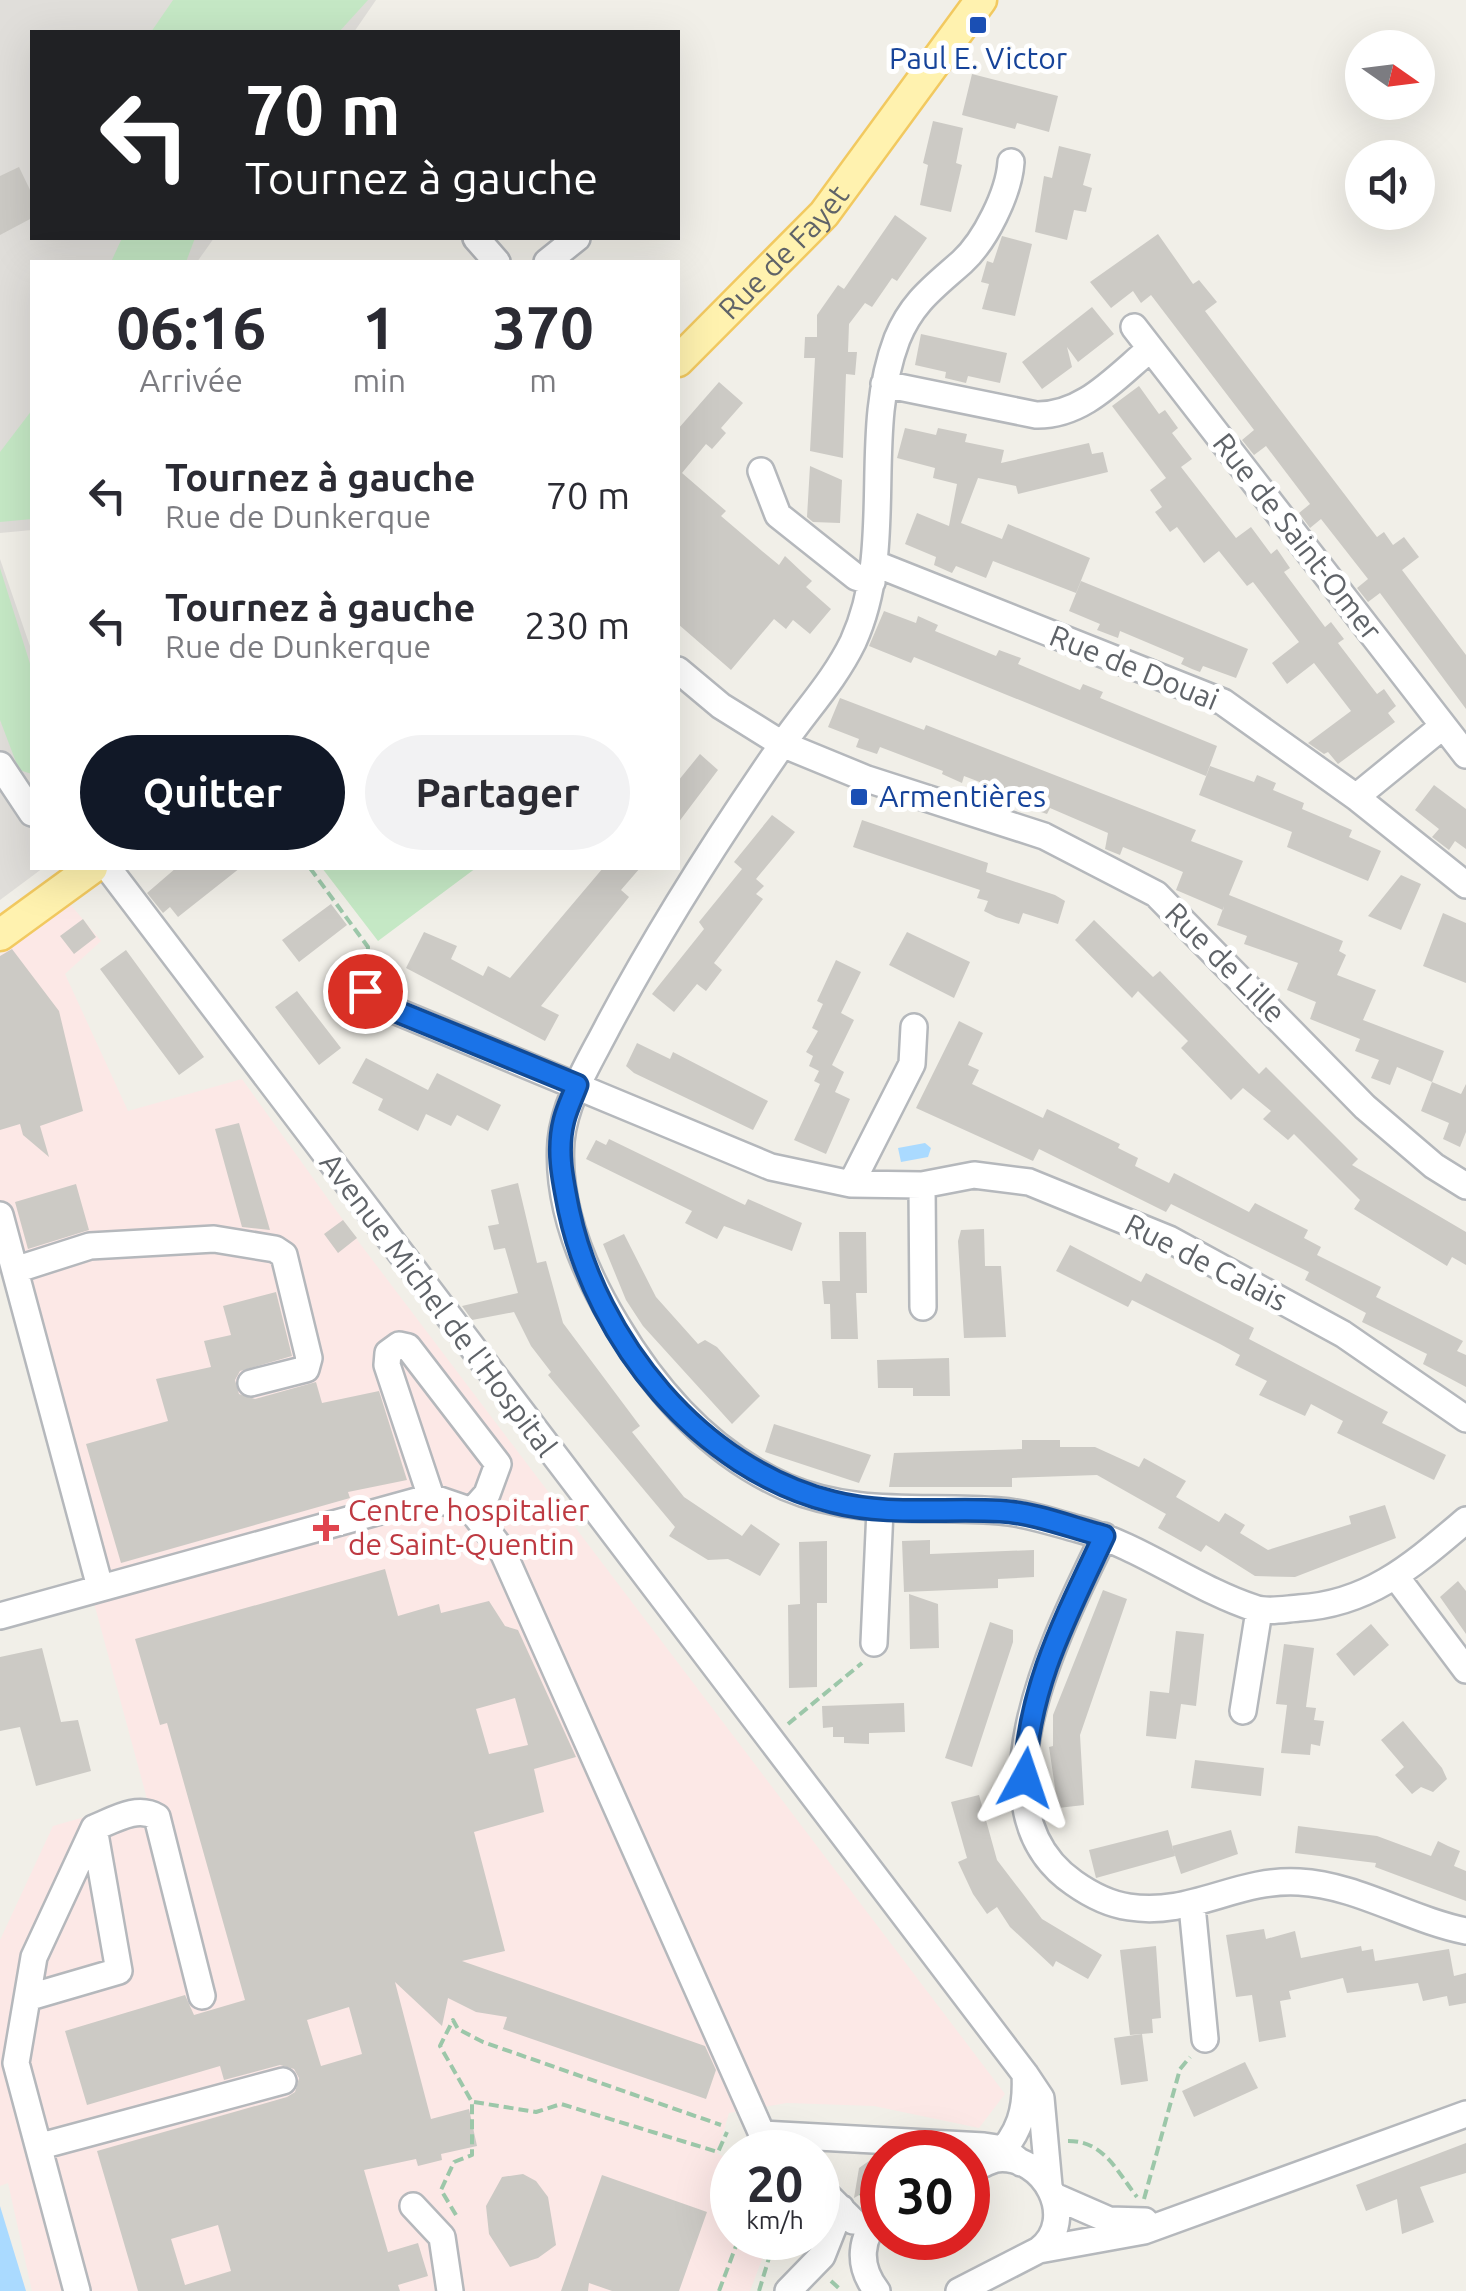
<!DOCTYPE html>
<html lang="fr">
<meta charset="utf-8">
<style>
body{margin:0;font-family:Ubuntu,sans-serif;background:#f2f2f3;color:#2b2b33;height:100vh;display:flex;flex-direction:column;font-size:38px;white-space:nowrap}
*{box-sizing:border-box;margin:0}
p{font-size:32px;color:#7c7c81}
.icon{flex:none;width:55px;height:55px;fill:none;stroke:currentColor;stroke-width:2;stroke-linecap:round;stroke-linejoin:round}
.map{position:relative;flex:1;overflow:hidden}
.drawer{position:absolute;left:30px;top:260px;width:650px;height:610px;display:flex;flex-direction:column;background:#fff;border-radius:0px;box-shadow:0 10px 40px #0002}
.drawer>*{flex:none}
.hud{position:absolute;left:30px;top:30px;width:650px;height:210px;border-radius:0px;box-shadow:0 10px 40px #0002;background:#202124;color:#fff;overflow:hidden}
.needle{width:65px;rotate:104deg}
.fabs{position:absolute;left:1345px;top:30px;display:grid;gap:20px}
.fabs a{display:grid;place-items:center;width:90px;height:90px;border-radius:50%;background:#fff;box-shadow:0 10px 40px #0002;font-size:50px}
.speed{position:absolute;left:710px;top:2130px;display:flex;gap:20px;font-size:50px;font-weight:700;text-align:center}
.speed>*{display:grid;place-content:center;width:130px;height:130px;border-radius:50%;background:#fff;box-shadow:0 10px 40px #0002;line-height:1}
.speed small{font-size:25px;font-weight:400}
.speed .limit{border:15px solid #d22;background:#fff;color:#111}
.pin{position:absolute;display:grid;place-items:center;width:85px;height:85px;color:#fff;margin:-42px;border:5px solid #fff;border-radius:50%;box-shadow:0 2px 10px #0007}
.me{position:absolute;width:110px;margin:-55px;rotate:5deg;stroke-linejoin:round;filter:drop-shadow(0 0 8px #0008)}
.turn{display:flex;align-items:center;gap:35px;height:210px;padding:0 50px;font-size:45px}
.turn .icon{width:130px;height:130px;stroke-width:2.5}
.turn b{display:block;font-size:70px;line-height:85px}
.eta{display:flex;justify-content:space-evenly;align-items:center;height:170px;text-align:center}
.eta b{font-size:60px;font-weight:700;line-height:70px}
.button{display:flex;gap:20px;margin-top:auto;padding:20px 50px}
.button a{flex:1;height:115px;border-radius:60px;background:#111827;color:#fff;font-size:40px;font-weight:700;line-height:115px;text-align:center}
.button a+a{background:#f2f2f3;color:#2b2b33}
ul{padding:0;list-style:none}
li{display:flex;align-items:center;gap:30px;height:130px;padding:0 50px}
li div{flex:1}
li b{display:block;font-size:38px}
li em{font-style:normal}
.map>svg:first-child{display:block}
.industrial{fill:#e0deda}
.medical{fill:#fce8e6}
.green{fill:#c5e8c5}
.water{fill:#aadaff}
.building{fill:#cccac5;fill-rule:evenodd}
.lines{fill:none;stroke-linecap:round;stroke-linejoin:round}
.minor-casing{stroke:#b5b8bc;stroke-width:30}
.major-casing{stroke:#f2c960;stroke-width:35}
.path{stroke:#9cc7a9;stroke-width:4;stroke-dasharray:10 5;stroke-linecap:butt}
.minor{stroke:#fff;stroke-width:25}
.major{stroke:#fff2af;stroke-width:30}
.route-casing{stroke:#114b97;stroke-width:25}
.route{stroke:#1a73e8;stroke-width:18}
.transit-dot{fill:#1a4fb4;stroke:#fff;stroke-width:4}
.health-dot{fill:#e0444e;stroke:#fff;stroke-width:4}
.labels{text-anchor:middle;stroke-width:10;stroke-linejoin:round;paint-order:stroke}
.transit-label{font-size:30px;fill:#164399;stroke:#fff}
.street-label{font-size:30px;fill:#5f6368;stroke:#fff}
.health-label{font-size:30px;fill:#be3a42;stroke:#fff;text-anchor:start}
</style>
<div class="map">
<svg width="1466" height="2291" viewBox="0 0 1466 2291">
<rect width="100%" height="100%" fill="#f1efe8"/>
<path class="industrial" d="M0,0H376L354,32H32V238H214L197,262H32V530L0,533Z
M0,559L32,652V868H43L0,900Z"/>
<path class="medical" d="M70,904L101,941L65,974L128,1111L242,1079L361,1245L1005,2094L979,2128L874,2106L787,2103L729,2113L717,2153L732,2162V2238H770L750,2291H32L8,2183L0,2186V1940L53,1826L147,1799L0,1255V955Z"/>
<path class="green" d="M173,0H368L339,32H151Z
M122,238H195L186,262H111Z
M32,410V519L0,522V452Z
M0,568L32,670V774L19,770L0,720Z
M322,868H476L378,941Z"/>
<path class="water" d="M925,1143L931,1148L928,1157L901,1162L898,1148Z
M0,2206L26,2291H0Z"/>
<path class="building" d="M972,74L1058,96L1049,132L1017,123L1015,129L962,115Z
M933,121L963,128L956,163L962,165L951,212L920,205L928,165L923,163Z
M1059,146L1091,154L1083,185L1092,188L1086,212L1074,210L1067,240L1035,232L1044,176L1052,178Z
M19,167L32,194V218L0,235V176Z
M895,215L927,238L897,281L892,278L872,307L865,303L849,324L848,352H857L855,375L846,374L843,458L810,451L815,358H804L805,337H817V315L838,285L844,289Z
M1158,234L1193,284L1199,280L1217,302L1205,311L1377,537L1384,532L1393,545L1404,537L1419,557L1402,570L1466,655V709L1380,593L1368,602L1357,588L1368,579L1321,519L1310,528L1299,513L1310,504L1266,446L1254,455L1242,440L1254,430L1151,295L1141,303L1133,291L1111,308L1090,282Z
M1002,236L1032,244L1015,316L982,309L989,284L981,282L987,261L993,263Z
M1092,307L1114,334L1078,362L1067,347L1072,367L1042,389L1022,362Z
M921,334L1007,353L1000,383L968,376L966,383L945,378L946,372L915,365Z
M719,382L743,403L721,428L726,433L720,440L712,449L706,444L682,473L726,511L721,516L762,551L779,565L785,556L803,573L812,581L806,587L831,609L810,634L793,620L786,629L774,619L731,670L678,624V429Z
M1139,386L1159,414L1165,410L1178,428L1172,433L1192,459L1181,467L1236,538L1251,527L1271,554L1277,549L1290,568L1284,572L1325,627L1331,622L1344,639L1338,643L1377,694L1384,689L1396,706L1388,713L1395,722L1338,764L1328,752L1324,754L1308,743L1351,711L1314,663L1287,684L1272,663L1299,642L1253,582L1247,586L1219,551L1204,563L1177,527L1170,532L1155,512L1162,507L1150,490L1166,478L1112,406Z
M905,428L936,435L938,428L967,434L965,442L1004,450L1001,463L1089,443L1092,454L1103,452L1108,472L1018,494L1016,486L978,478L961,523L1002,539L1008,524L1090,558L1076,593L993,561L986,578L956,566L952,573L934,565L936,557L905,544L917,513L949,526L957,484L933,478L935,468L897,458Z
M810,466L842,480L840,523L813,522L807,517Z
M1081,581L1248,649L1236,678L1203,666L1200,672L1192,669L1181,664L1184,658L1120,631L1118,638L1097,630L1100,624L1069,611Z
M884,611L916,623L918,616L938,625L935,631L996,656L999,650L1021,658L1018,664L1080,690L1083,684L1103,692L1100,698L1217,746L1206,776L914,657L911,663L869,646Z
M840,698L924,730L926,725L1196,830L1191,841L1243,861L1229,895L1343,941L1339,951L1346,955L1337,975L1376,990L1363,1020L1444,1051L1432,1082L1397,1067L1390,1085L1371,1078L1379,1060L1355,1051L1360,1039L1310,1019L1316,1002L1287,990L1298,963L1244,944L1247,936L1217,925L1224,906L1223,910L1176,890L1183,872L1123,847L1120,855L1105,849L1108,833L1050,808L1047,814L1026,807L1029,801L964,776L962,783L942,774L943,771L880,747L877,754L856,747L859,739L828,727Z
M700,754L718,770L678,823V781Z
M1210,766L1254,782L1257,775L1276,783L1273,790L1304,803L1302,809L1352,830L1349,837L1381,851L1368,881L1287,847L1292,832L1199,795Z
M1434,785L1466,809V849L1455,841L1449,850L1432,837L1439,829L1415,810Z
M772,815L795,832L756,879L764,886L756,894L763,899L714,963L722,970L706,991L697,984L674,1012L652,994L704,929L699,922L742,869L734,862Z
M862,820L988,863L986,872L1055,895L1065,901L1058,924L1023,913L1019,924L996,917L984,911L988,901L977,898L980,890L853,847Z
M176,868H240L178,917L170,907L163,913L147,893Z
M603,868H640L621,890L629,897L541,1006L559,1015L545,1041L406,968L424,932L457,946L451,959L483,976L488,966L510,978Z
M1401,875L1421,884L1401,930L1368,916Z
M331,904L347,925L299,962L282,940Z
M1443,913L1466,923V983L1423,966Z
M83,919L96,937L74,954L60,936Z
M1094,920L1153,977L1160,971L1259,1074L1266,1067L1358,1159L1352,1165L1466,1232V1265L1452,1257L1447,1266L1354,1209L1360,1200L1294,1134L1288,1140L1263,1119L1271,1111L1243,1088L1231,1100L1181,1048L1188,1041L1138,991L1132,998L1075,940Z
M907,932L970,962L954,998L889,965Z
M12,949L59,1011L83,1111L40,1126L49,1157L23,1135L20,1124L0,1130V956Z
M126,950L204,1057L179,1075L100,969Z
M836,960L861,972L841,1013L854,1020L832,1065L844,1072L835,1092L850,1099L826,1154L794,1140L820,1084L814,1081L819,1071L809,1066L813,1056L806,1052L818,1031L812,1028L823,1004L817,1001Z
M297,991L341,1048L319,1065L275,1007Z
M959,1021L983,1033L968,1065L979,1070L972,1084L1043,1118L1047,1109L1120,1144L1118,1148L1138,1158L1135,1166L1169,1183L1174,1173L1249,1212L1255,1203L1308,1230L1304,1238L1321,1247L1317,1255L1381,1287L1376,1297L1463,1341L1457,1351L1466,1355V1387L1423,1364L1427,1354L1362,1322L1366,1313L1305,1280L1309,1272L1171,1204L1166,1212L1039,1149L1033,1161L916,1108Z
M637,1043L670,1059L673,1052L768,1101L753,1130L634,1073L626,1066Z
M366,1058L428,1090L437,1073L501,1105L488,1131L457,1115L451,1126L426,1114L418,1131L378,1110L383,1099L352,1083Z
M1432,1082L1461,1094L1466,1084V1132L1460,1147L1443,1139L1449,1123L1421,1111Z
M239,1123L270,1230L242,1227L215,1129Z
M609,1139L745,1205L748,1199L802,1223L792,1251L724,1226L717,1239L685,1223L692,1211L586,1159L596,1140L606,1145Z
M518,1183L537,1263L546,1261L563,1323L640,1426L632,1432L684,1497L742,1536L751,1524L780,1544L760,1576L728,1559L708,1560L669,1536L675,1527L548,1375L551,1372L531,1346L514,1312L472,1320L462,1306L518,1293L505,1248L494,1250L488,1226L499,1224L491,1190Z
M76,1184L89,1230L28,1249L15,1202Z
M343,1220L357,1238L338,1253L324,1234Z
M984,1229L985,1266H1001L1006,1337L964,1338L958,1241L961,1230Z
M839,1232H866L867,1293H856L858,1339H831L830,1304H824L822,1281H840Z
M624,1234L656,1297L698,1344L705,1340L717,1347L760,1396L732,1424L643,1326L626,1300L603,1244Z
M1070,1245L1141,1282L1146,1273L1254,1328L1249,1339L1388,1412L1382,1423L1446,1455L1434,1480L1337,1433L1343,1421L1311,1404L1305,1416L1259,1395L1267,1381L1235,1365L1240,1355L1220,1344L1132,1300L1128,1307L1056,1271Z
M276,1292L292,1356L240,1371L235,1380L239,1394L255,1399L316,1382L322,1403L379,1391L407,1480L348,1492L350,1498L121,1563L86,1444L168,1421L156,1379L211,1367L204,1341L231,1335L223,1306Z
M949,1358L950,1396H913V1388H878L877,1360Z
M774,1424L871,1455L859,1483L765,1452Z
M1022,1440H1060V1447H1095L1139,1467L1144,1458L1186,1481L1176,1497L1219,1522L1225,1513L1245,1525L1240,1533L1268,1550L1351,1524L1349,1516L1385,1505L1396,1538L1295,1577L1255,1576L1206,1545L1201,1552L1158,1528L1166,1514L1097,1475L1012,1478V1487H889L894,1453L1022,1449Z
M930,1540V1554L1034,1550V1577L998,1579V1588L904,1592L902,1541Z
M827,1541V1603H817V1687L789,1688L788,1605L800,1604L799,1542Z
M385,1569L398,1616L439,1604L441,1613L489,1601L505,1626L518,1630L576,1757L534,1769L544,1812L474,1832L505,1951L462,1961L705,2046L716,2070L706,2099L503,2029L507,2017L476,2012L448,1998L442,2026L395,1982L431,2119L469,2109L477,2146L441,2154L442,2160L418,2166L416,2159L364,2170L388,2252L418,2243L428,2276L398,2285L400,2291H138L97,2151L287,2097L295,2092L299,2078L294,2069L280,2065L224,2080L220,2066L87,2105L65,2031L185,1995L194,2015L245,2000L167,1723L160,1725L135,1639ZM515,1698L528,1745L489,1754L476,1709ZM349,2007L362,2054L321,2066L307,2020ZM218,2225L231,2271L185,2285L171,2239Z
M1458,1581L1466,1591V1634L1440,1597Z
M1103,1590L1127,1599L1080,1735L1084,1805L1058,1808L1049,1747L1053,1746V1715Z
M909,1594L938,1604L939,1648L910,1649Z
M990,1622L1013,1630V1642L972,1767L945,1758Z
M1371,1624L1389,1645L1354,1676L1336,1654Z
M1176,1631L1204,1634L1196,1706L1181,1704L1176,1739L1146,1736L1150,1691L1169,1693Z
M1284,1644L1314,1648L1306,1707L1316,1708L1314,1720L1324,1721L1320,1746L1311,1744L1310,1755L1281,1753L1287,1705L1276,1704Z
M42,1648L61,1722L78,1720L91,1771L36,1786L20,1727L0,1731V1657Z
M904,1703L905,1732L869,1733V1744L844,1743V1737H833V1727L823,1728L822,1706Z
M1403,1721L1442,1768L1447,1779L1433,1792L1421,1787L1412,1794L1395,1775L1404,1767L1381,1740Z
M1195,1760L1264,1768L1261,1796L1191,1788Z
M979,1795L997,1860L1020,1890L1042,1919L1102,1955L1088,1979L1056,1961L1053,1967L1010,1927L997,1907L987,1914L973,1894L958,1862L967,1858L951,1802Z
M1298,1826L1377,1836L1431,1856L1438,1841L1448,1846L1460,1851L1454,1866L1466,1871V1901L1375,1867L1376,1863L1295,1853Z
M1168,1830L1175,1856L1096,1878L1089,1850Z
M1231,1830L1238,1854L1181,1874L1172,1846Z
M1264,1929L1266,1939L1295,1931L1301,1958L1361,1946L1362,1951L1373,1949L1375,1961L1449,1949L1454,1976L1466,1973V2003L1449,2006L1447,1996L1423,2001L1418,1983L1347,1993L1343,1978L1289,1991L1291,1999L1280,2001L1286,2037L1259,2042L1252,1995L1236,1997L1226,1935Z
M1156,1946L1161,2018L1152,2019L1153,2033L1130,2035L1120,1950Z
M1142,2034L1148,2081L1121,2085L1114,2038Z
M1245,2062L1258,2088L1194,2117L1182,2091Z
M1466,2143V2173L1420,2187L1434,2222L1402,2234L1397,2199L1366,2211L1356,2185Z
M876,2156L882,2157V2182L854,2198L859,2168Z
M523,2174L536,2181L548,2197L556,2245L538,2258L510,2267L489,2234L486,2206L502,2177Z
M602,2175L707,2212L679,2291H612L589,2283L588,2291H561Z"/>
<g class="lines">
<defs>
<path id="minor" d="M1011,162C1009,193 985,241 962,262C934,287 912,302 897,339C860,436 897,546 853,642C834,681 806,710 782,745C719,836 660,928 608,1026C589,1063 565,1100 561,1141C556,1206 584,1271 616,1324C657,1393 711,1454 786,1487C856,1517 926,1505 1000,1511C1026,1513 1052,1522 1078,1529C1140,1545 1193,1588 1254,1608C1267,1613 1285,1609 1299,1608C1370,1604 1414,1564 1466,1520
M476,238L497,262
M547,262L577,238
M1134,327L1466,755
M884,384L1036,415C1083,416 1115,378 1150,349
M761,471L778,515L856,577L872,582
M876,564L1223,702L1356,797L1466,885
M678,670L721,706L782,744L867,779L1044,836L1156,894L1365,1107L1434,1166L1466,1186
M0,765L32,813
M1356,797L1443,726
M108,868L1025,2074L1041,2098L1049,2186
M365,991L391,1009L771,1167L851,1184L922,1185L974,1175L1029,1182L1169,1239L1343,1334L1466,1419
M851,1184L912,1064L914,1027
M922,1185L923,1307
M0,1215L100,1587
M15,1270L90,1246L214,1239L275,1249L284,1255L309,1358L306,1369L251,1383
M431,1497L387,1365L388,1353L399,1345L408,1347L498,1464L487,1494L472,1511
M1104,1536C1061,1626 964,1807 1074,1883C1091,1895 1108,1904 1129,1907C1190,1917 1238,1878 1299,1882C1357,1885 1410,1920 1466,1931
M1397,1578L1466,1670
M0,1616L431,1497L472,1511L502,1550L762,2134
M874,1643L880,1510
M1243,1711L1259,1611
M94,1828C114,1820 137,1805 157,1817L202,1996
M1192,1906L1205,2039
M30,1997L119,1971L94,1828L34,1957L16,2063L77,2291
M41,2146L283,2081
M782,2152L762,2134L984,2146L1004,2149L1021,2163
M994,2159C1020,2135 1027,2109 1025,2074
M818,2186L853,2221
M1054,2196L1109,2220L1145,2221
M413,2206L442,2237L450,2291
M1039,2250L1144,2231L1466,2114
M788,2291L822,2256L841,2208
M877,2291C857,2266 859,2237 882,2214
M959,2291L1039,2250C1079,2220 1045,2153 996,2159C987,2161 976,2168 968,2172"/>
<g id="major">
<path id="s1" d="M678,361L824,214L981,0"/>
<path d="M0,935L92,868"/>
</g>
</defs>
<use href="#minor" class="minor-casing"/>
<use href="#major" class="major-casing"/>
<path class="path" d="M310,868L368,947L367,967
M788,1724L862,1663
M474,2102L536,2112L561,2104L718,2152L727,2132
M1068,2141C1104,2141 1116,2170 1137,2197
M860,2196L882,2183
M1144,2199L1180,2069L1190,2057
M456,2215L441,2190L454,2162L472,2155V2102L440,2046L453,2020L458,2029L483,2042L721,2125
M790,2238L798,2246
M831,2281L842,2291
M719,2291L739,2238
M759,2291L775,2238"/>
<use href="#minor" class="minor"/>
<use href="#major" class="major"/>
</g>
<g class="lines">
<defs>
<path id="route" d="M365,991L391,1009L577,1085C573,1096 567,1108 564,1120C556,1151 563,1181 569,1211C597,1341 700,1469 833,1502C887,1516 944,1508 1000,1511C1035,1513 1070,1527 1104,1536C1067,1615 1027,1689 1025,1778"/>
</defs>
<use href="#route" class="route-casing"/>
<use href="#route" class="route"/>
</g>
<g class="transit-dot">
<rect x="968" y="15" width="20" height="20" rx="5"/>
<rect x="849" y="787" width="20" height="20" rx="5"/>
</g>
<path class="health-dot" d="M321 1513h10v10h10v10h-10v10h-10v-10h-10v-10h10z"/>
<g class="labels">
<g class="transit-label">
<text x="978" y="69">Paul E. Victor</text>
<text x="879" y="807" text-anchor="start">Armentières</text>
</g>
<g class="street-label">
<text dy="10" stroke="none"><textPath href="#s1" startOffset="152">Rue de Fayet</textPath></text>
<text transform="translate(1297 537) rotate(52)" y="10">Rue de Saint-Omer</text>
<text transform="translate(1134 668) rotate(22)" y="10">Rue de Douai</text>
<text transform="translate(1225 963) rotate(45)" y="10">Rue de Lille</text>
<text transform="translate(1206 1263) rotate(27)" y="10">Rue de Calais</text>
<text transform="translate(438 1305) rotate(53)" y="10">Avenue Michel de l'Hospital</text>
</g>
<g class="health-label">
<text x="348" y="1521">Centre hospitalier<tspan x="348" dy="34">de Saint-Quentin</tspan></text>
</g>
</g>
</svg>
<div class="fabs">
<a><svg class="needle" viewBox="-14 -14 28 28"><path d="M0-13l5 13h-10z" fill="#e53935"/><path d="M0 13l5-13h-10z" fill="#7c7c81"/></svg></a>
<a><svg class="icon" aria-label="sound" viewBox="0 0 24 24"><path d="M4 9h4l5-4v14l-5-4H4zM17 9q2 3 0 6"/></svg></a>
</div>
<div class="speed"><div>20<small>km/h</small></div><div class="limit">30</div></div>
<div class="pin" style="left:365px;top:991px;background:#d93025"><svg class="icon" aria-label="arrive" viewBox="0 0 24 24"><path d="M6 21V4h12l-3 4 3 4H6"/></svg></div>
<svg class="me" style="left:1025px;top:1778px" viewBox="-20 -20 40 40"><path d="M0-17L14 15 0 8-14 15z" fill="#1a73e8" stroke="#fff" stroke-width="4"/></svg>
<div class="hud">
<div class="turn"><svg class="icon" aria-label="left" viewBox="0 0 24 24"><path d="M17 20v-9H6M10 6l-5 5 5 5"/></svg><div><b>70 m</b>Tournez à gauche</div></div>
</div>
<section class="drawer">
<div class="eta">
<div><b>06:16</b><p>Arrivée</p></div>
<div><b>1</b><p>min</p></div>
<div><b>370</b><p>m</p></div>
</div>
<ul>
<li><svg class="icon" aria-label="left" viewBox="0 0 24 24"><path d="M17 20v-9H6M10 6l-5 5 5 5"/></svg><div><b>Tournez à gauche</b><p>Rue de Dunkerque</p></div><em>70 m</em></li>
<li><svg class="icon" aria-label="left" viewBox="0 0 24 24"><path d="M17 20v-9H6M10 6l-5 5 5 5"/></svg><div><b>Tournez à gauche</b><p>Rue de Dunkerque</p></div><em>230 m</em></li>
</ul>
<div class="button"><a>Quitter</a><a>Partager</a></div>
</section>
</div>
